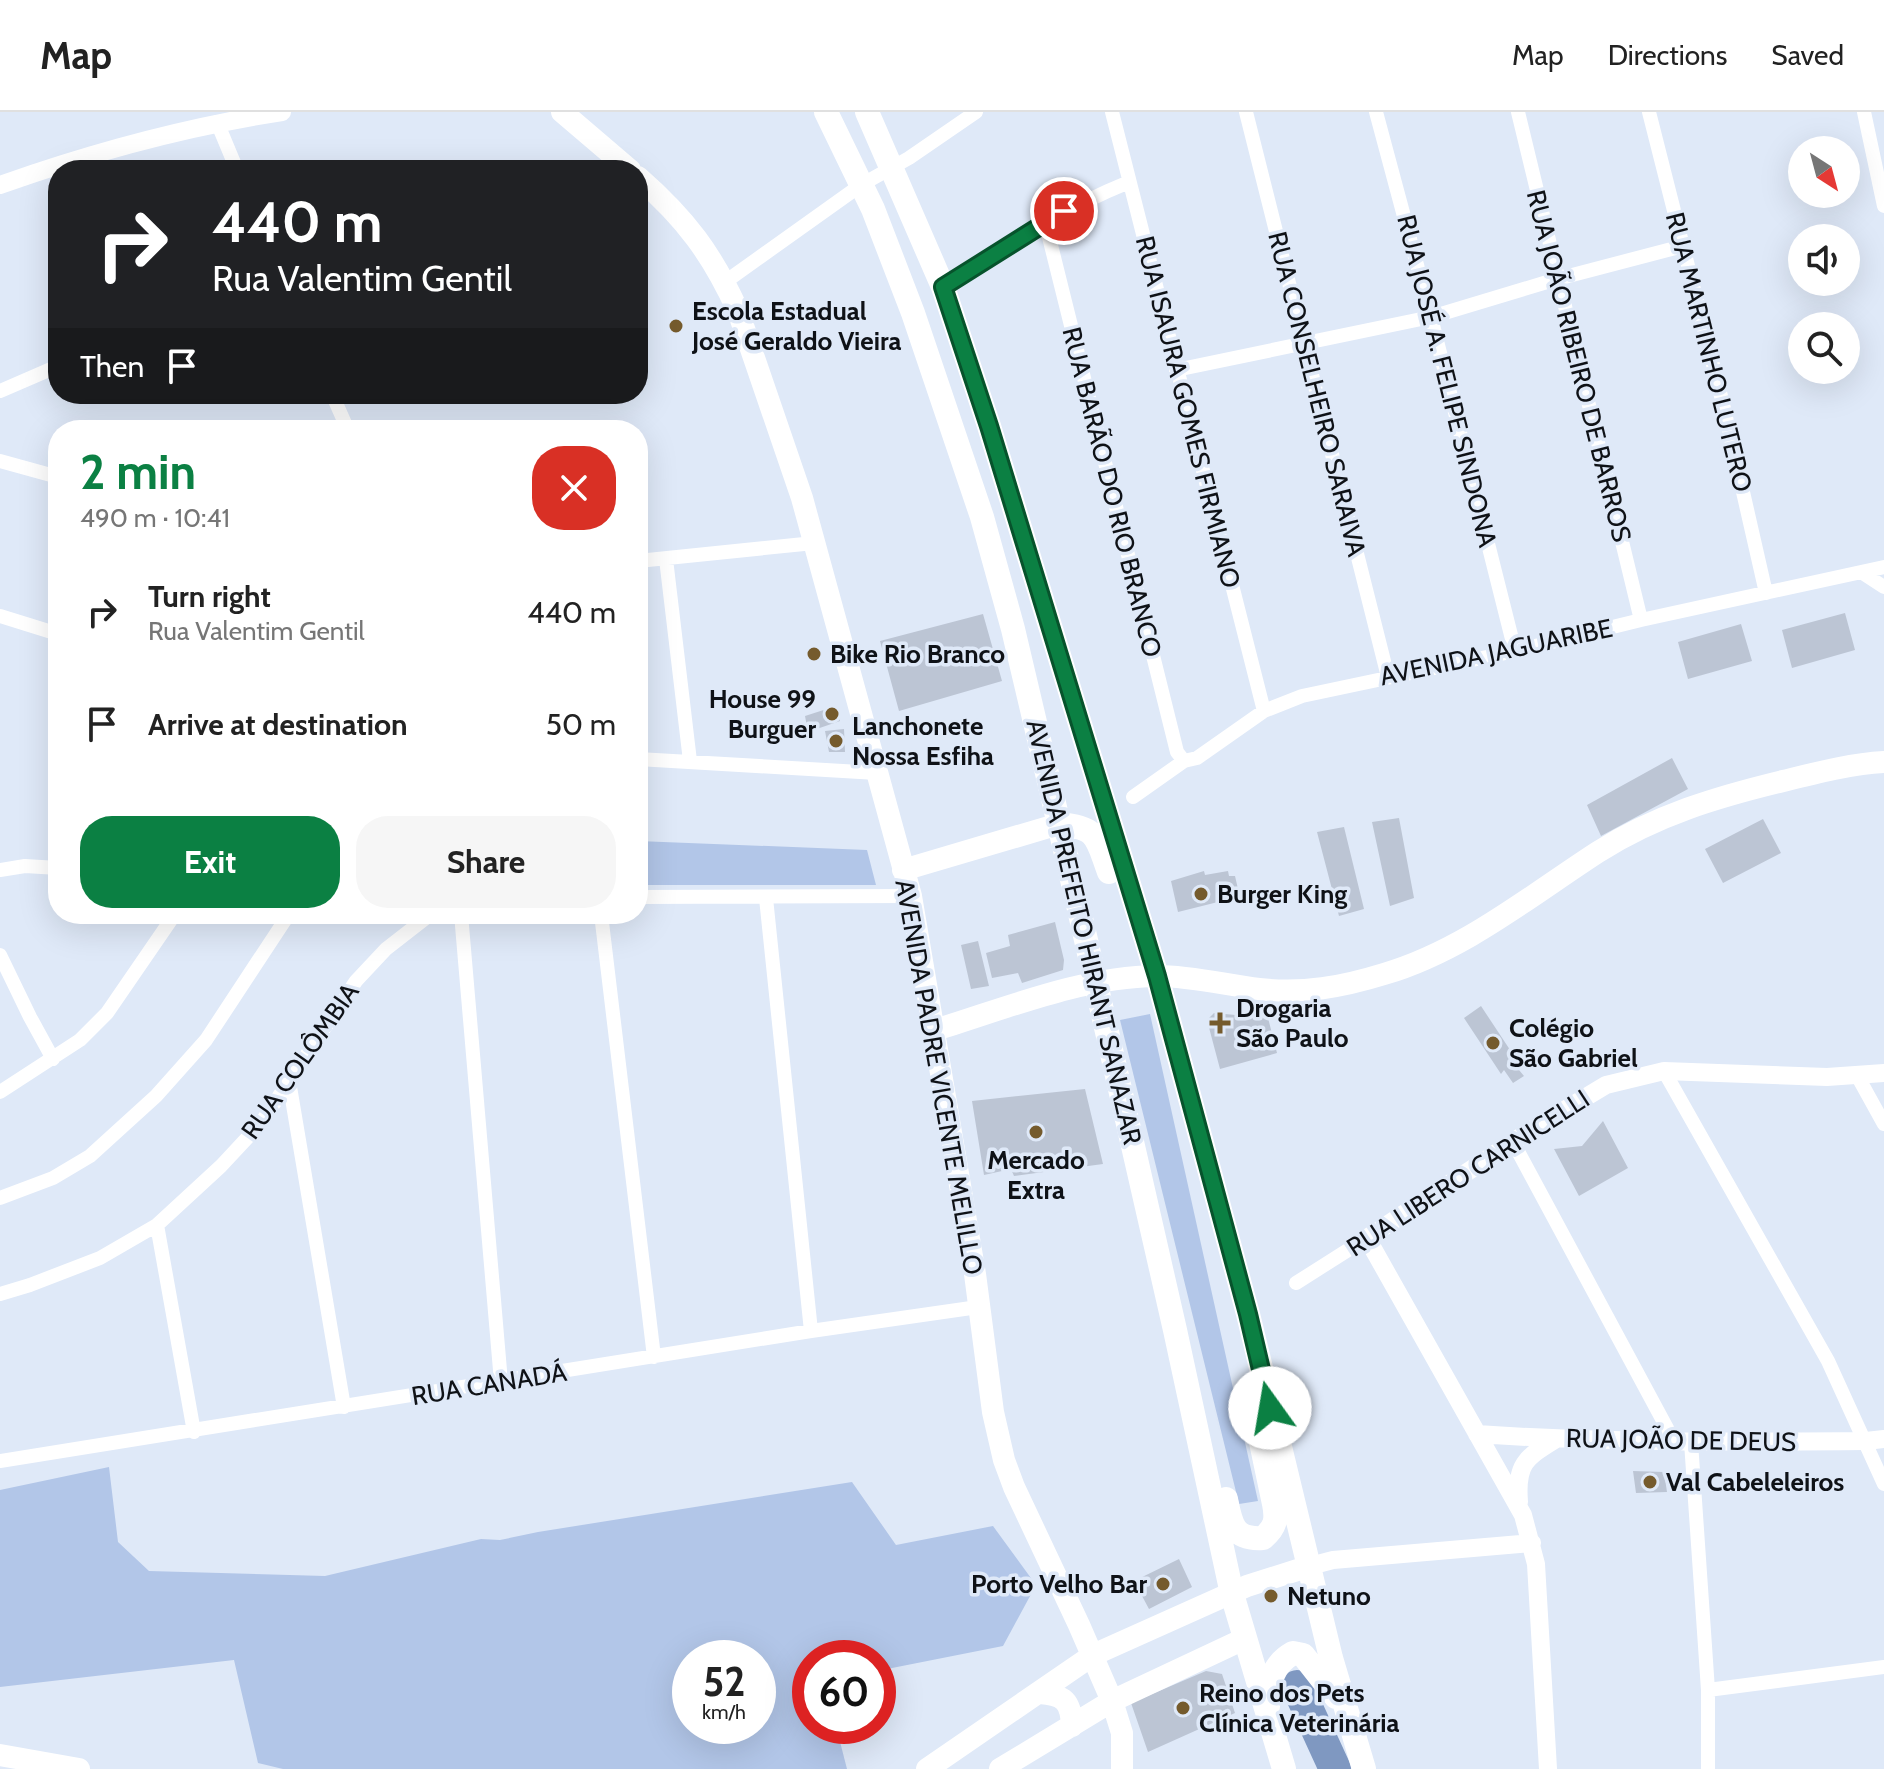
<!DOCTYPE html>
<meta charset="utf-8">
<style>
body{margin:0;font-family:Cabin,sans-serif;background:#f6f6f6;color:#222;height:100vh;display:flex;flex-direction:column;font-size:30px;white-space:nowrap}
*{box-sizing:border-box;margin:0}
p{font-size:26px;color:#767676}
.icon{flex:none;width:44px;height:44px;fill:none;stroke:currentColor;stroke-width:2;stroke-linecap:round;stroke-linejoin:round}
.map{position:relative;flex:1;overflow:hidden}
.details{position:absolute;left:48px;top:308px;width:600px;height:504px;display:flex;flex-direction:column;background:#fff;border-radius:32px;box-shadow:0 8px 32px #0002}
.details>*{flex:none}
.hud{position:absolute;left:48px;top:48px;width:600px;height:244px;border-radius:32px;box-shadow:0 8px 32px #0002;background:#202124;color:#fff;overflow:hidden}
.needle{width:52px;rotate:144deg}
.controls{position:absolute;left:1788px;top:24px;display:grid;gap:16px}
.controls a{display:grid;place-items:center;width:72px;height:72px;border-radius:50%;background:#fff;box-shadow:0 8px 32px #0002;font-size:40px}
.speed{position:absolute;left:672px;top:1528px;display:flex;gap:16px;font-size:40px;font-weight:700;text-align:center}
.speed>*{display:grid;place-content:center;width:104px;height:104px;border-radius:50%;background:#fff;box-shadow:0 8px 32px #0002;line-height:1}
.speed small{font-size:20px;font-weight:400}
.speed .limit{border:12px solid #d22;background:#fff;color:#111}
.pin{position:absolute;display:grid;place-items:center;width:68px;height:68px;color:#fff;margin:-34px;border:4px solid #fff;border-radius:50%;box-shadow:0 2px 8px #0007}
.me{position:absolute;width:88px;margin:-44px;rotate:347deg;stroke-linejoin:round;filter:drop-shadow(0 0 6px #0008)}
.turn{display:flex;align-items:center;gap:28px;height:168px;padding:0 32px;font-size:36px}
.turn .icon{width:104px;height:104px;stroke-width:2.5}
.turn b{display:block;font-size:56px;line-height:68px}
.then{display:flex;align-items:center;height:76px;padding:0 32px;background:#0003;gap:16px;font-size:30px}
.round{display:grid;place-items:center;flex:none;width:84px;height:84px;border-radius:32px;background:#f6f6f6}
.head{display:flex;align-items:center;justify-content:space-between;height:136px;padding:0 32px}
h1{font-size:48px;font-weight:700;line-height:60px;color:#0b8043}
.primary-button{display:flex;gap:16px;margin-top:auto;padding:16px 32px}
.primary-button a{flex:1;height:92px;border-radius:32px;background:#0b8043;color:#fff;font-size:32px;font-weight:700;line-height:92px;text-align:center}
.primary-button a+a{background:#f6f6f6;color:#222}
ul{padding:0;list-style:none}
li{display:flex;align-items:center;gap:24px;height:112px;padding:0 32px}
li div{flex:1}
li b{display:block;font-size:30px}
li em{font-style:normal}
header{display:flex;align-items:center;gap:48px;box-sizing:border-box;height:112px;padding:0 40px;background:#fff;border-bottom:2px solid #e0e0e0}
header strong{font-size:38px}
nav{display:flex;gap:44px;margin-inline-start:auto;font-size:28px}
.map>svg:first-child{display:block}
.green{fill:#b2c6e8;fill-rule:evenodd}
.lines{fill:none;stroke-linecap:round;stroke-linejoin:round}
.river{stroke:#7f98c1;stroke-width:32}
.building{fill:#bcc5d4}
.minor{stroke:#fff;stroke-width:14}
.tertiary{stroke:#fff;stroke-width:18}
.secondary{stroke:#fff;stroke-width:22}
.primary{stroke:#fff;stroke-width:24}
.route-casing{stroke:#07532c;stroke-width:20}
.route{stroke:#0b8043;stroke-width:14}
.poi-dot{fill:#755b2d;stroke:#dfe9f8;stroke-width:3}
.labels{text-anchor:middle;stroke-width:7;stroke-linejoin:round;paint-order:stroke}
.poi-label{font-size:26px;font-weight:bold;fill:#0f1217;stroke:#dfe9f8;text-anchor:start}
.street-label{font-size:26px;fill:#0f1217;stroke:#dfe9f8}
</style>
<header>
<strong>Map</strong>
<nav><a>Map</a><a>Directions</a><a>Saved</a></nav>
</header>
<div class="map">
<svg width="1884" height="1657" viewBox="0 0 1884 1657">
<rect width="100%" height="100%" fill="#dfe9f8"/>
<path class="green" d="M638,729L867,738L876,773H638Z
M1150,902L1258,1389L1239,1392L1120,908Z
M109,1355L118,1430L149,1459L325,1464L481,1427L500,1428L538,1420L852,1370L896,1433L993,1414L1036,1473L1003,1534L887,1557L878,1598V1546H810V1614H836L847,1657H283L258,1651L234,1548L0,1575V1378ZM690,1546H758V1614H690Z"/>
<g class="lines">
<path class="river" d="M1297,1574L1335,1657"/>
</g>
<path class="building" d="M1845,501L1855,538L1792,556L1782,518Z
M983,502L1002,569L899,599L880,529Z
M1741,512L1752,549L1688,567L1678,530Z
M836,594L840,609L808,620L805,604Z
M844,617L845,640H829L825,619Z
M1672,646L1688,677L1601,724L1587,693Z
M1399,706L1414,786L1390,794L1372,710Z
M1763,707L1781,741L1723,771L1705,737Z
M1344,715L1364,797L1339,804L1317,720Z
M1204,759L1205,763L1228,759L1229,764H1235L1238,777L1227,778L1230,787L1178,800L1171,769Z
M1055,810L1064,848L1063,858L1022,871L1018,861L992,866L986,841L1010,834L1008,823Z
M978,829L989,874L971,877L961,833Z
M1481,894L1522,956L1519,958L1524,964L1513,971L1504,958L1501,962L1464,906Z
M1214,901L1268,906L1277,941L1220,957L1207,908Z
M1085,977L1103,1052L1014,1064L1011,1057L984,1063L972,989Z
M1603,1009L1628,1056L1579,1084L1554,1037L1582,1034Z
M1633,1359L1664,1360L1667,1380L1636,1381Z
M1179,1447L1192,1475L1149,1497L1134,1469Z
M1206,1559L1222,1562L1235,1601L1148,1640L1131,1591Z"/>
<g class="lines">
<path class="minor" d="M1112,0L1264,599
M1246,0L1388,565
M1376,0L1431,205L1515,539
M1518,0L1641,508
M1649,0L1723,292L1766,481
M1864,0L1884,94
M217,10L237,58
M1045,109L1177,640L1184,649
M725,170L861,73L909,46L976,0
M943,175C1005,135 1060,98 1129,70
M1176,258L1431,205L1557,167L1683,134
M0,279L58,254
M332,282L348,318
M0,349L58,365
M666,447L690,649
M638,449L814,431
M1861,460L1884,475
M0,504L58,522
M638,647L877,661
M1133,685L1184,649L1197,646L1264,599L1302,584L1515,539L1641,508L1884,455
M0,758L25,754L58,756
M638,785L911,784
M766,786L811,1219
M461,802L501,1270
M601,802L654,1245
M0,843L30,905L53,947
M1664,959L1828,1249L1884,1372
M1858,965L1884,1012
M289,969L344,1295
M0,980L80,928L107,901L175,802
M1513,1030L1675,1331
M0,1086L53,1066L90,1044L156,984L206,928L289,802
M157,1113L194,1320
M1296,1171L1367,1126
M0,1182L30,1173L100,1146L157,1113L221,1054L261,1011L356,869L386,837L431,802
M1691,1330L1708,1578V1657
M0,1349L811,1219L978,1195
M1708,1578L1884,1555"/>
<path class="tertiary" d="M0,73C93,40 185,15 282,0
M1477,1322C1607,1331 1736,1330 1866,1329L1884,1327
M1519,1390C1516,1352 1525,1346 1556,1327
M1310,1454L1333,1448L1532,1431
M1548,1657L1536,1452L1523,1403L1367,1126L1528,1020L1606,973L1664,959L1827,965L1884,961"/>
<path class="secondary" d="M562,0L630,58
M638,65C686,107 712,142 738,199L802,386L911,784L975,1162L993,1300L1004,1348L1014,1375L1079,1513L1112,1589L1122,1621V1657
M903,758L1059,712
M935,918C1007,896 1081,865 1157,864C1192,864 1226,873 1259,877C1303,882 1342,875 1384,862C1463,839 1530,784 1598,740C1656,703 1717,685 1783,669C1816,661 1850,652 1884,650
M1040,1581C1064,1583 1071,1589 1072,1614
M0,1643L79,1657
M927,1657L1093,1543L1247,1474L1310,1454
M1000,1657L1112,1589L1244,1527"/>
<path class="primary" d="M826,0L873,97L913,201L982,405L1013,517L1078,793L1175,1218L1232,1482L1284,1657
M867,0L943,175L989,314L1157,864L1248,1202L1331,1546L1364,1657
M1059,712C1099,716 1096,725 1109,760
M1226,1387C1231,1412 1233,1428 1263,1426C1276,1415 1277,1407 1274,1392L1254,1297L1257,1286
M1268,1594C1269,1570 1272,1553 1293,1541L1303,1543L1336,1585"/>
</g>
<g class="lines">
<defs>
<path id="route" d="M1064,99L943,175L989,314L1157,864L1248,1202L1270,1296"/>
</defs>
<use href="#route" class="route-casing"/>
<use href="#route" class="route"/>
</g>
<g class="poi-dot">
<circle cx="676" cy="214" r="8"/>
<circle cx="814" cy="542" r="8"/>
<circle cx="832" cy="602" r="8"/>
<circle cx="836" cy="629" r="8"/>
<circle cx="1201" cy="782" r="8"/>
<path d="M1216 899h8v8h8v8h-8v8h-8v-8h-8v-8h8z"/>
<circle cx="1493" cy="931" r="8"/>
<circle cx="1036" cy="1020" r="8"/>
<circle cx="1650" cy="1370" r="8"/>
<circle cx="1163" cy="1472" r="8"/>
<circle cx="1271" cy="1484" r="8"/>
<circle cx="1183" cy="1596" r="8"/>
</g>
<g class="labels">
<g class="poi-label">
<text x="692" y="208">Escola Estadual<tspan x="692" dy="30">José Geraldo Vieira</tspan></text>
<text x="830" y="551">Bike Rio Branco</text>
<text x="816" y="596" text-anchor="end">House 99<tspan x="816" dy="30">Burguer</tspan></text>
<text x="852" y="623">Lanchonete<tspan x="852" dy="30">Nossa Esfiha</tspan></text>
<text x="1217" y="791">Burger King</text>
<text x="1236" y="905">Drogaria<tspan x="1236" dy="30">São Paulo</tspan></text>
<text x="1509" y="925">Colégio<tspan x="1509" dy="30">São Gabriel</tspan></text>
<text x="1036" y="1057" text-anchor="middle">Mercado<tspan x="1036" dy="30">Extra</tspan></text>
<text x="1666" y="1379">Val Cabeleleiros</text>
<text x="1147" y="1481" text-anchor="end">Porto Velho Bar</text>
<text x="1287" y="1493">Netuno</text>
<text x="1199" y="1590">Reino dos Pets<tspan x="1199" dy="30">Clínica Veterinária</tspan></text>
</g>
<g class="street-label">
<text transform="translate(1709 240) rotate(76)" y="9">RUA MARTINHO LUTERO</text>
<text transform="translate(1579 254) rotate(76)" y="9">RUA JOÃO RIBEIRO DE BARROS</text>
<text transform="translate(1447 269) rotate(76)" y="9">RUA JOSÉ A. FELIPE SINDONA</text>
<text transform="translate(1317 282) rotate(76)" y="9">RUA CONSELHEIRO SARAIVA</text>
<text transform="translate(1188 300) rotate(76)" y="9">RUA ISAURA GOMES FIRMIANO</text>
<text transform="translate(1112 380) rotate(76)" y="9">RUA BARÃO DO RIO BRANCO</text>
<text transform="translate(1496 540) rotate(-12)" y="9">AVENIDA JAGUARIBE</text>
<text transform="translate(1084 820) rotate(77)" y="9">AVENIDA PREFEITO HIRANT SANAZAR</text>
<text transform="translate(300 949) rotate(-55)" y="9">RUA COLÔMBIA</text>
<text transform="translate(939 965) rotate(80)" y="9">AVENIDA PADRE VICENTE MELILLO</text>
<text transform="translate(1468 1061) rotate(-33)" y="9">RUA LIBERO CARNICELLI</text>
<text transform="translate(489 1272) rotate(-9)" y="9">RUA CANADÁ</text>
<text transform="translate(1681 1328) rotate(1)" y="9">RUA JOÃO DE DEUS</text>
</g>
</g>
</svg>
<div class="controls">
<a><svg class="needle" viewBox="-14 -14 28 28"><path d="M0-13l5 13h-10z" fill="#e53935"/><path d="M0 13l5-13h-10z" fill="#767676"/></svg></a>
<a><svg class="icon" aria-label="sound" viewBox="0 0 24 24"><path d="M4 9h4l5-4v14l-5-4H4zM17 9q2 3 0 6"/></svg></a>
<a><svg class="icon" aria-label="search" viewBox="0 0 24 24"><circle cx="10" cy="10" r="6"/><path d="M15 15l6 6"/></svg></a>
</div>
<div class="speed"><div>52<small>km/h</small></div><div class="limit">60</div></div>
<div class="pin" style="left:1064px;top:99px;background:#d93025"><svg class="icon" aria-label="arrive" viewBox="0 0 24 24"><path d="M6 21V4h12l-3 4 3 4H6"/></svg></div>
<svg class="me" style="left:1270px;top:1296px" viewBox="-20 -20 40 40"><circle r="19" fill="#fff"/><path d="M0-13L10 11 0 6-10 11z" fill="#0b8043"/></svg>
<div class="hud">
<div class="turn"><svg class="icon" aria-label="right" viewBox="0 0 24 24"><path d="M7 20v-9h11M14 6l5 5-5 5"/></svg><div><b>440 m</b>Rua Valentim Gentil</div></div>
<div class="then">Then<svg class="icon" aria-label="arrive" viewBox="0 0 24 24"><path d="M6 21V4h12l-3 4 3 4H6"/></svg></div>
</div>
<section class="details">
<div class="head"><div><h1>2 min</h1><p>490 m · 10:41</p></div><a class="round" style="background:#d93025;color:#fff"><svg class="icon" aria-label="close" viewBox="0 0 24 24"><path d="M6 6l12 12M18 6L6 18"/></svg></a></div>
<ul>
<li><svg class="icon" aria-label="right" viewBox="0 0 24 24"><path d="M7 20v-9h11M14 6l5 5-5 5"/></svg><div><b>Turn right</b><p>Rua Valentim Gentil</p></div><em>440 m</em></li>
<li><svg class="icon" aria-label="arrive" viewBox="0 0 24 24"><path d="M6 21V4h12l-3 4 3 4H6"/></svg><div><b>Arrive at destination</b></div><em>50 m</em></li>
</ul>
<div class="primary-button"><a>Exit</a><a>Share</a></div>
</section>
</div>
